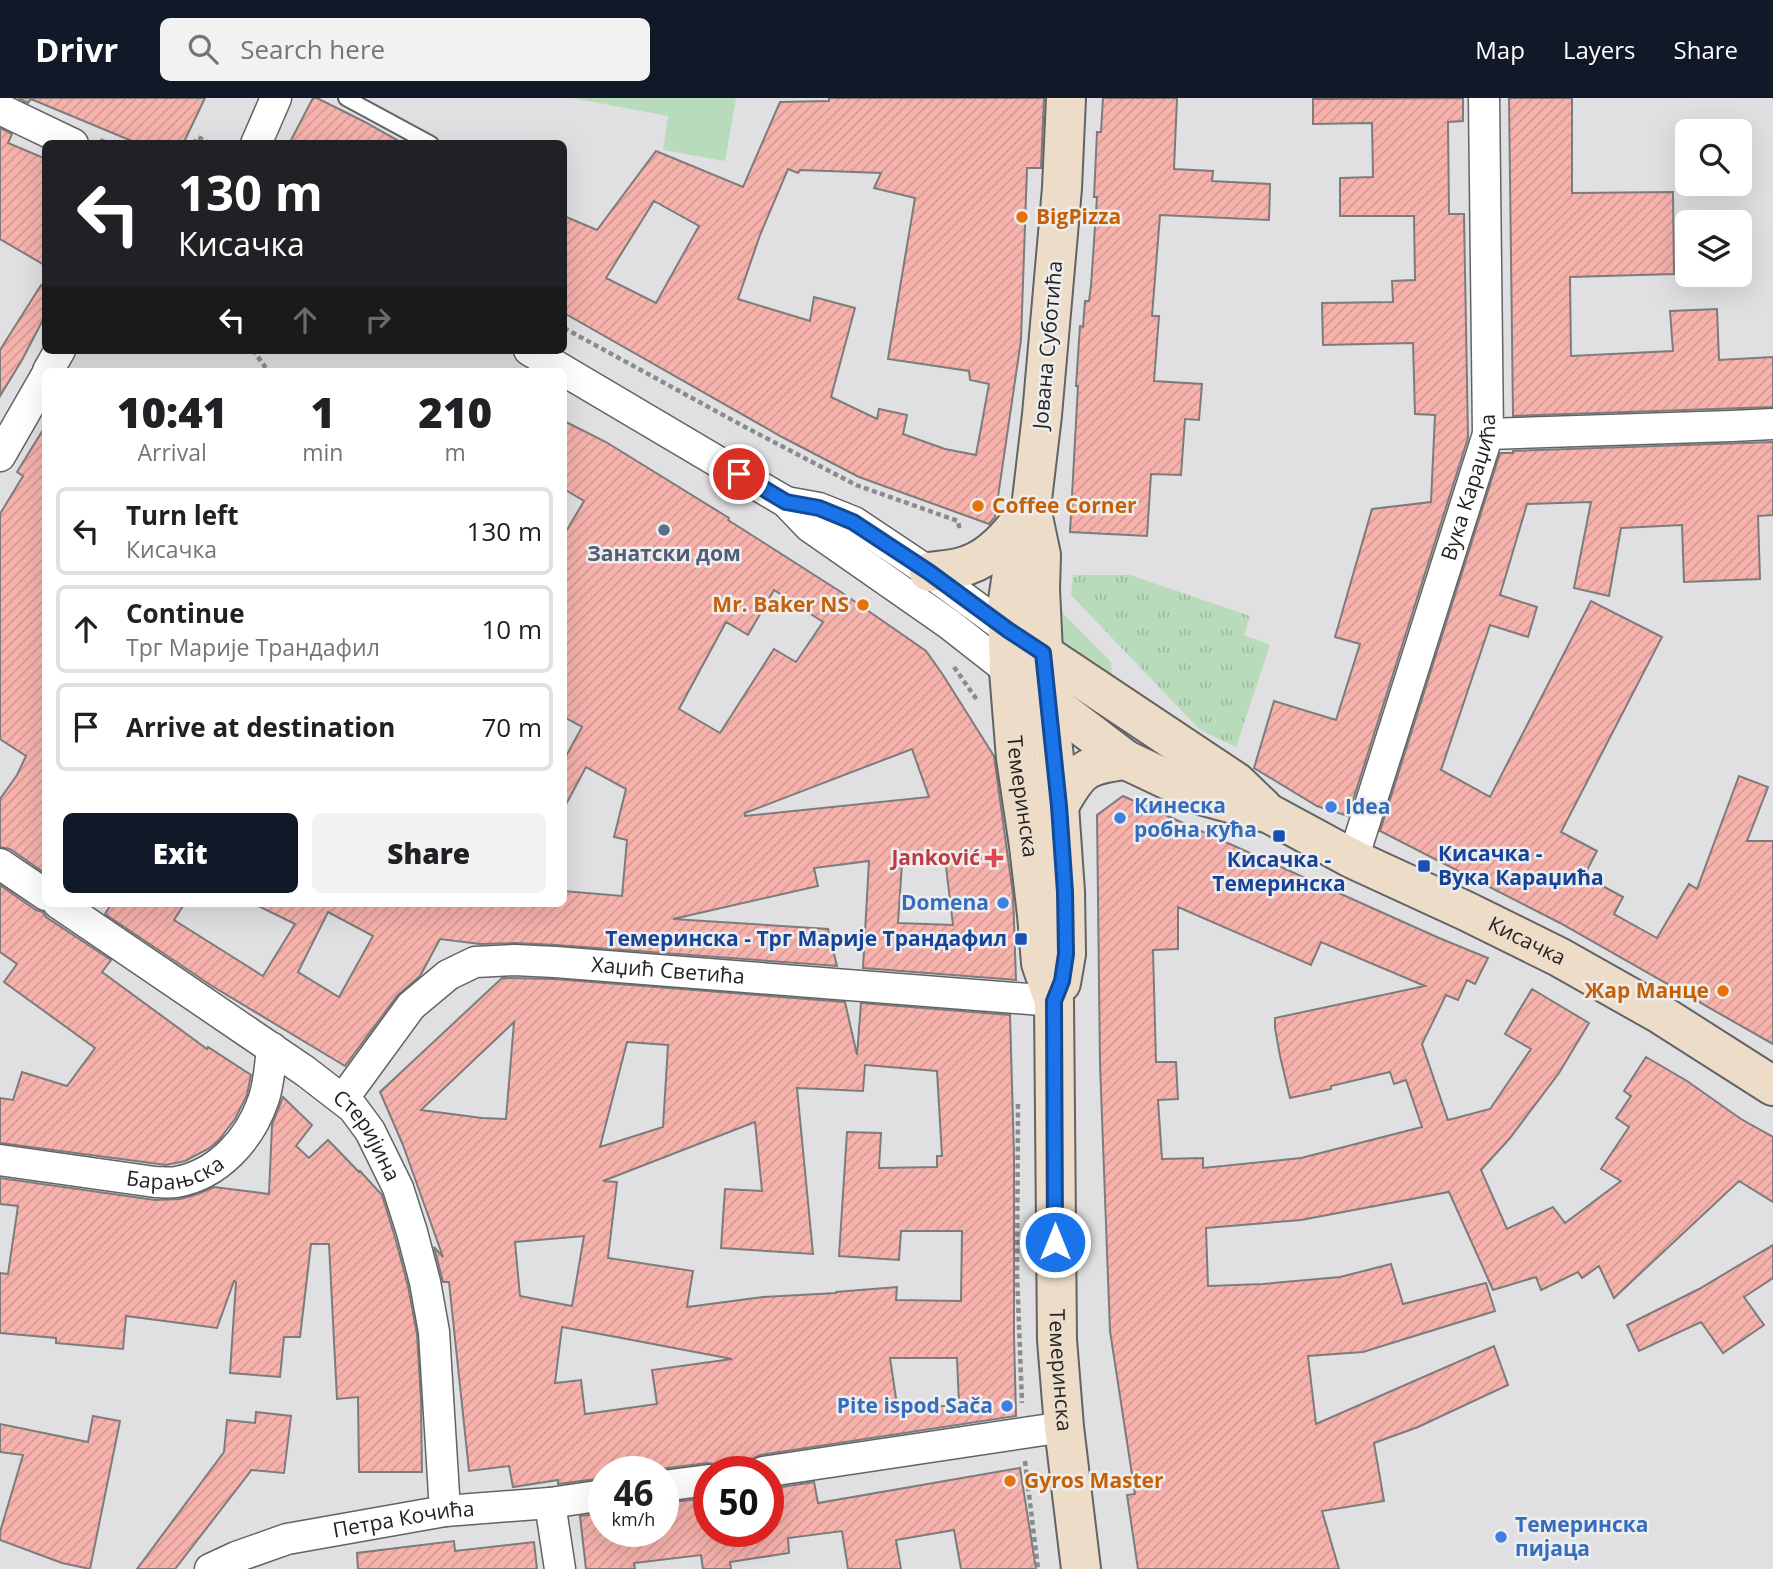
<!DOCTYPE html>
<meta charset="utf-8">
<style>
body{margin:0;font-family:"Open Sans",sans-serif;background:#f2f2f2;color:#202124;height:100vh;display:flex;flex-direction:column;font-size:26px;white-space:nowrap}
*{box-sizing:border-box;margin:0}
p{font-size:23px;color:#757577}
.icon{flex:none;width:38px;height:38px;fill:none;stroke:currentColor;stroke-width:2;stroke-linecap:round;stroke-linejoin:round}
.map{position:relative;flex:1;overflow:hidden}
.side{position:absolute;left:42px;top:270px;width:525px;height:539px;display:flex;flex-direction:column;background:#fff;border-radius:10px;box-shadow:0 7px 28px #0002}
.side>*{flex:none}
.banner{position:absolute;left:42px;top:42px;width:525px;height:214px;border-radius:10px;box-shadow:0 7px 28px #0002;background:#202124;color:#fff;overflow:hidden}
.buttons{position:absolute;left:1675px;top:21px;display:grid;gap:14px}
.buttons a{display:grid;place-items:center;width:77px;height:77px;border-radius:10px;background:#fff;box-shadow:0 7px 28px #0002;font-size:35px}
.speed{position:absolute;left:588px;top:1358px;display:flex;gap:14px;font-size:35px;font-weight:700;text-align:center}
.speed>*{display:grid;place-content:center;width:91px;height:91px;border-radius:50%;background:#fff;box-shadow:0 7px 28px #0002;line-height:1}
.speed small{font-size:18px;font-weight:400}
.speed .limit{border:10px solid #d22;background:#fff;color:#111}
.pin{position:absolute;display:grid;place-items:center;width:60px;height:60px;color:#fff;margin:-30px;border:4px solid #fff;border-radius:50%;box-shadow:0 2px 7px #0007}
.me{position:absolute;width:77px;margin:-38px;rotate:0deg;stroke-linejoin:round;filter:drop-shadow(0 0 5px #0008)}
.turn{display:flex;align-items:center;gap:24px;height:147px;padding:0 21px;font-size:32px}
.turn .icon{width:91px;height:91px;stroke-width:2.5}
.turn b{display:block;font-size:49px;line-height:60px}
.lanes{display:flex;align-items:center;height:66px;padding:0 21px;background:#0003;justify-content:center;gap:35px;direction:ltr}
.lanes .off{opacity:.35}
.eta{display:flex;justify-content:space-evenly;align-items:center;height:119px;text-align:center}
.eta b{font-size:42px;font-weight:800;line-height:49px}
.cta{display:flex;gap:14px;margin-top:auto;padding:14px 21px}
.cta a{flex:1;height:80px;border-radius:10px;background:#111827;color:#fff;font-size:28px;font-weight:800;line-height:80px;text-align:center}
.cta a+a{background:#f2f2f2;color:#202124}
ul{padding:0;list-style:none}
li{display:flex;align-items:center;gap:21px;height:88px;margin:0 14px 10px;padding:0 7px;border:4px solid #e0e0e0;border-radius:10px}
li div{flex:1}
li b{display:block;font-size:26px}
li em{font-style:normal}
header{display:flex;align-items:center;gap:42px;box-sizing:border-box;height:98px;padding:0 35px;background:#111827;color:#fff}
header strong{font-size:33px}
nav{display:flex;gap:38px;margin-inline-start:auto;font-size:24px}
.search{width:490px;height:63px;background:#f2f2f2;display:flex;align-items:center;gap:18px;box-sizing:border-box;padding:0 24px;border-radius:10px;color:#757577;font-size:26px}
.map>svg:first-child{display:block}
.grass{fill:#b8dbbc}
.park{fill:url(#park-tufts)}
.building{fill:url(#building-hatch);stroke:#7d7b7b;stroke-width:2;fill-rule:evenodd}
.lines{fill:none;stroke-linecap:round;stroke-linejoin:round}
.lane-casing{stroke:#636364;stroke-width:18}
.street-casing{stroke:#636364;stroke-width:33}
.secondary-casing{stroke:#636364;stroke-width:42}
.path{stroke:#8b8b8d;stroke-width:4.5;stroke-dasharray:5 3.5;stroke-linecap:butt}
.lane{stroke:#fff;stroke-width:14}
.street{stroke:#fff;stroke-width:30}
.secondary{stroke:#eddcc8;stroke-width:38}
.route-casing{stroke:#114b97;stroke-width:18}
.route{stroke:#1a73e8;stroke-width:12}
.food-dot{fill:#e8710a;stroke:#eeeeef;stroke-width:2.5}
.service-dot{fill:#5c6f8a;stroke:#eeeeef;stroke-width:2.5}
.shop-dot{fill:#3f7fe0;stroke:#eeeeef;stroke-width:2.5}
.transit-dot{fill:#1a4fb4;stroke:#eeeeef;stroke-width:2.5}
.health-dot{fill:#e0444e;stroke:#eeeeef;stroke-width:2.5}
.labels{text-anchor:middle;stroke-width:5;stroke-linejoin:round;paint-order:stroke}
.food-label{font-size:21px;font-weight:bold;fill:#c56008;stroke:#eeeeef;text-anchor:start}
.street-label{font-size:21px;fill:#222223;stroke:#eeeeef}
.service-label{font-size:21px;font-weight:bold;fill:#4e5e75;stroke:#eeeeef}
.shop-label{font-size:21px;font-weight:bold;fill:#366cbe;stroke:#eeeeef;text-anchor:start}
.transit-label{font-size:21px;font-weight:bold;fill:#164399;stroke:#eeeeef;text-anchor:start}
.health-label{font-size:21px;font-weight:bold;fill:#be3a42;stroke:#eeeeef;text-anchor:end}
</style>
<header>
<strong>Drivr</strong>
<div class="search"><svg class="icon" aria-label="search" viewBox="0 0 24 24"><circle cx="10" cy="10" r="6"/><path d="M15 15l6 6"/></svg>Search here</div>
<nav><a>Map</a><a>Layers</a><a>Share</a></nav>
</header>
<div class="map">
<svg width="1773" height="1471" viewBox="0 0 1773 1471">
<defs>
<pattern id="park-tufts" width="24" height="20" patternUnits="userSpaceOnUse" patternTransform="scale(1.75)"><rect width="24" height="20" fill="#b8dbbc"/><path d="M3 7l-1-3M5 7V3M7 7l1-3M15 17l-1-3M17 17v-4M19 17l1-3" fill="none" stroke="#9ebca1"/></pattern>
<pattern id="building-hatch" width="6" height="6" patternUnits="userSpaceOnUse" patternTransform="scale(1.75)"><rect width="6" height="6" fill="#f7b2ac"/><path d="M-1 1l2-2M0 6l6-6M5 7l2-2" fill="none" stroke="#d39994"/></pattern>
</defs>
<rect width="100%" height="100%" fill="#e0e0e2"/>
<path class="grass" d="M572,0H736L725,63L663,52L668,18Z
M1051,503L1111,564L1112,578C1096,568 1073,557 1062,541C1056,530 1054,515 1051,503Z"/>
<path class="park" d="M1073,477H1130L1250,518L1244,537L1270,547L1236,649L1200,632L1071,497Z"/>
<path class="building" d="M18,0H205L183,46H139L31,1L28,5Z
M313,0H317L363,23L404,46H289Z
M829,0H1044L1041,70H1027L1021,242L995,419L989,426L859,379L782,339L564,215V118L597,132L656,53L743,89L780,4L829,3ZM788,71L798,75L800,72L881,75L874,90L915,100L888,261L969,273L970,282L989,286L976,357L945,351L903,336L907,317L879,311L877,321L831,299L855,210L814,199L810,223L738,201L760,137ZM654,103L699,128L656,205L606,180Z
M1103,0H1177L1174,71L1213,73L1212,83L1270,86L1269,122L1160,117L1152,218H1159L1154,283L1202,286L1199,322L1185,321L1181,377L1151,376L1147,438L1070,434L1078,288H1076L1080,228L1083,229L1085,203H1089L1091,188L1097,99H1094L1097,34H1101Z
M1463,0V23L1448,24L1449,116H1464L1468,340L1348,718L1317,708L1254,670L1274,603L1336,622L1360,546L1335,539L1372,411L1431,404L1435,317L1415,316L1413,245L1323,247L1322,205L1393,204L1392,183L1415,182L1414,118H1340V80L1373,79L1372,25L1313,26V1Z
M1509,0H1572V95L1673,94L1674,176L1570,179L1571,258L1673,253L1670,213L1717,211L1719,262L1773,259V309L1513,318Z
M0,30L12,36L8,45L46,61V168L0,141Z
M41,187L46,190V216L22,262L0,298V252Z
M564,323L606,344L729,420L728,422L841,494L926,553L943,577L994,658L1013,796L1016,882L863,870L869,763L814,770L818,788L673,821L828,831L837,868L556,847L515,845L480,846L440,841L420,878L397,898L345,968L212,888L105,816L112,805H185L174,822L263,878L295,826L252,805H564V793L622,798L627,742L614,739L626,691L586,669L564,710V662L582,629L564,619V437L584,403L564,391ZM774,492L823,524L796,564L774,551L720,635L679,611L726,524L748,537ZM912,651L929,699L745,718V715ZM945,760L953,827L898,825L902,765ZM328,814L373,838L339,899L298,874Z
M46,327V776L10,751L0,749V701L17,677L26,658L0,641V416L23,378L17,374Z
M1773,344V417L1758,418L1760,481L1684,484L1682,427L1621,430L1609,498L1574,490L1591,404L1527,406L1500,497L1537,509L1528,539L1490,527L1441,672L1490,699L1591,503L1662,539L1561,734L1597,753L1584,778L1623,799L1614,816L1657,840L1689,786L1697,791L1739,678L1768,689L1747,743H1773V946L1560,825L1380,733L1500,355H1513V353Z
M1123,698L1439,840L1488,860L1475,886L1467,882L1458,902L1446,897L1422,946L1448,1022L1490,1011L1531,951L1505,936L1532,891L1589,925L1559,975L1510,1040L1481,1072L1507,1131L1553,1109L1565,1125L1621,1083L1601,1071L1629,1029L1616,1020L1631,998L1624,993L1646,959L1687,983L1741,1021L1773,1039V1104L1739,1083L1614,1200L1599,1168L1582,1180L1578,1174L1541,1192L1536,1179L1493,1192L1449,1094L1301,1122L1206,1130L1208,1188L1263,1186L1340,1179L1391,1166L1403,1206L1486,1185L1495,1213L1363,1254L1308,1258L1316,1326L1494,1248L1508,1287L1418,1329L1374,1345L1384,1403L1322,1413L1339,1471H1138L1127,1397L1135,1396L1110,1233L1100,966L1097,717ZM1178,809L1311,867L1321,844L1425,888L1275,920V930L1280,958L1290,1000L1331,991V988L1390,974L1394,986L1406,982L1422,1029L1301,1060L1203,1070V1060L1162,1061L1158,1002L1178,1001L1176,964H1156L1153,852L1178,851Z
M0,787L36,812L43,814L46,819L111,862L102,874L207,951L208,949L251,977L247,997L235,1021L218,1043L208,1051L185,1063L166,1067L0,1045V1000L13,1002L22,974L67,988L95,950L4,884L17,866L0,854Z
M502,880L554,881L845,904L857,957L861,905L1010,917L1014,1058V1238L1016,1318L760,1357L752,1361L746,1370L724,1373L716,1366L707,1365L661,1371L653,1374H604V1380L558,1386V1382L513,1389L509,1368L469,1373L449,1184H443L434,1149L443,1159L403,1047L380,994ZM514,924L506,1021L482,1020L421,1012ZM627,944L668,947L663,1029L600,1049ZM865,967L937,973L942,1058H937V1069L879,1070L881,1035L847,1034L839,1158L899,1162L901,1133H962L961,1203L896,1202L897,1189L836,1194V1195L763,1199L687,1209L693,1173L608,1160L617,1084L603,1083L755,1024L762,1093L725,1091L721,1150L813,1156L797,990L863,993ZM584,1138L572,1208L520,1198L515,1144ZM562,1229L611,1238L732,1261L652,1272L657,1306L585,1316L581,1282L555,1285ZM890,1260H957L959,1306L898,1314Z
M283,999L312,1027L296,1048L309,1060L328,1042L359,1074L360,1073L382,1097L395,1139L408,1188L417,1236L421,1302L422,1374H359L358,1299L337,1301L329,1146H311L300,1239H284L280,1279L230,1275L236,1184L234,1183L217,1230L126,1218L123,1251L56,1245V1240L0,1235V1175L8,1176L18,1108L0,1106V1080L155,1102L180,1101L198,1096L214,1089L269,1096L272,1027Z
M1773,1147V1180L1744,1199L1764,1227L1723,1255L1701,1224L1639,1253L1627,1227L1699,1191Z
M256,1314L291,1318L284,1375L251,1372L250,1374L175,1471H137L224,1354L227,1322L255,1325Z
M93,1318L120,1323L90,1471L62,1465L0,1442V1434L23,1357L0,1354V1326L88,1344Z
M1020,1370L1036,1471H961L954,1432L896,1442L901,1471H848L842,1433L788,1440L789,1455L730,1464L731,1471H703L701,1457L634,1465L635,1471H586L580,1418L604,1415V1433H663V1405L709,1400V1433H768V1391L814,1384L818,1405Z
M454,1443L455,1453L534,1444L537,1471H358L357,1455Z"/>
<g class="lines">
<defs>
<path id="lane" d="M346,0L431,46"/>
<g id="street">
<path d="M0,11L73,46"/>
<path d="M256,46L276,0"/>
<path d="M529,252L786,404L810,429L949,526L1009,573"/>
<path d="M48,273L60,252"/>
<path d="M1488,336L1732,328L1773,326"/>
<path d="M0,358L46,278"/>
<path d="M786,404L819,410L854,424L929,474L1008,532"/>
<path id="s1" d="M1353,761L1488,336L1484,0"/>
<path d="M0,766L46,797"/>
<path id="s2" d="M58,805L305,973L353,1010L370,1033L398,1090L412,1134L425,1184L434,1234L445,1413"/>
<path id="s3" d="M343,1001L411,908L448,877L475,864L514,862L555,864L1054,903"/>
<path id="s4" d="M0,1062L155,1084C162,1084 169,1085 176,1084C218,1077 250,1041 263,1003C269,987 270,967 272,950"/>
<path d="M763,1374L1064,1329"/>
<path d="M663,1388L709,1382"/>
<path d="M550,1405L560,1471"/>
<path id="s5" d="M210,1471L236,1459L287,1441L445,1413L550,1405L604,1397"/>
</g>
<g id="secondary">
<path id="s6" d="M1066,0L1062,90L1042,317L1031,410L1013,469L1007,509L1009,573L1016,660L1029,748L1037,817L1041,865L1054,903L1057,1242L1064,1329L1081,1471"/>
<path d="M1033,419L1041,457L1040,491L1043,555L1059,708L1065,794L1066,856L1061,885"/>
<path d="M929,474C942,472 955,472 968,467C992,459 1010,437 1025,417"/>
<path d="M1029,546L1236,684L1263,710"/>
<path id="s7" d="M1009,573L1126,662L1200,697L1270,716L1353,761L1466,813L1559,859L1660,916L1773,988"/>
<path d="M1059,708C1079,672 1084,667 1126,662"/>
</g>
</defs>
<use href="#lane" class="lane-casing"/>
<use href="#street" class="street-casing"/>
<use href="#secondary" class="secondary-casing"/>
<path class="path" d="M100,42L109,46
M194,46L198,39L211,46
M564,230L745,329L856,387L958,423L960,433
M253,252L268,273
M954,569L977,602
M1018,1006L1017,1176L1022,1305
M1025,1363L1038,1471"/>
<use href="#lane" class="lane"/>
<use href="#street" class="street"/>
<use href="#secondary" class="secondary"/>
</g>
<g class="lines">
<defs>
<path id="route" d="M739,376L786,404L819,410L853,424L929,474L1008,532L1043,555L1059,708L1065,794L1066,856L1062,883L1054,903L1055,1144"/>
</defs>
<use href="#route" class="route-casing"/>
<use href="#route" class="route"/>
</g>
<g class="food-dot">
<circle cx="1022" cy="119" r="7"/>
<circle cx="978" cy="408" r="7"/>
<circle cx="863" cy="507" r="7"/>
<circle cx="1723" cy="893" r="7"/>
<circle cx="1010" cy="1383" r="7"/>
</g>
<circle class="service-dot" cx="664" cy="432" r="7"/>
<g class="shop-dot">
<circle cx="1331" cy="709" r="7"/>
<circle cx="1120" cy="720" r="7"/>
<circle cx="1003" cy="805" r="7"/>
<circle cx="1007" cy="1308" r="7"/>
<circle cx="1501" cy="1439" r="7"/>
</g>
<g class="transit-dot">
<rect x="1272" y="731" width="14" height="14" rx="3.5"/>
<rect x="1417" y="761" width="14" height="14" rx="3.5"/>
<rect x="1014" y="834" width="14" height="14" rx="3.5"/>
</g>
<path class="health-dot" d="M990.5 749.5h7v7h7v7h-7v7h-7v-7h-7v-7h7z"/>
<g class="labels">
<g class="food-label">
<text x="1036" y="126">BigPizza</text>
<text x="992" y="415">Coffee Corner</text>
<text x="849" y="514" text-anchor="end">Mr. Baker NS</text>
<text x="1709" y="900" text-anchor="end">Жар Манце</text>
<text x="1024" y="1390">Gyros Master</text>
</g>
<g class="street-label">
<text transform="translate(1048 247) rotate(-85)" y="7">Јована Суботића</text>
<text dy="7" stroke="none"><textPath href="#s1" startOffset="390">Вука Караџића</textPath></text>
<text dy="7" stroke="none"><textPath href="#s6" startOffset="704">Темеринска</textPath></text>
<text dy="7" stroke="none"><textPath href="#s7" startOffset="588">Кисачка</textPath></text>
<text dy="7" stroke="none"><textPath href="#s3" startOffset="387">Хаџић Светића</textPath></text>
<text dy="7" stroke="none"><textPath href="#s2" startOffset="390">Стеријина</textPath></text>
<text dy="7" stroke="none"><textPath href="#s4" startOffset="178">Барањска</textPath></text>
<text dy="7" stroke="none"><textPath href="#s6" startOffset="1281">Темеринска</textPath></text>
<text dy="7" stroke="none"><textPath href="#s5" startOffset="201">Петра Кочића</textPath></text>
</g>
<g class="service-label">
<text x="664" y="463">Занатски дом</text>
</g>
<g class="shop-label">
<text x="1134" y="715">Кинеска<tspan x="1134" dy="24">робна кућа</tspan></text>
<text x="1345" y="716">Idea</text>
<text x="989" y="812" text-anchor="end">Domena</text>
<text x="993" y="1315" text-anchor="end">Pite ispod Sača</text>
<text x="1515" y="1434">Темеринска<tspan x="1515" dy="24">пијаца</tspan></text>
</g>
<g class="transit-label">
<text x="1438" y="763">Кисачка -<tspan x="1438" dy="24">Вука Караџића</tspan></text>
<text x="1279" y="769" text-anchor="middle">Кисачка -<tspan x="1279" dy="24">Темеринска</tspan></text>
<text x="1007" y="848" text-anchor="end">Темеринска - Трг Марије Трандафил</text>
</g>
<g class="health-label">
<text x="980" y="767">Janković</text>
</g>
</g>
</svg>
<div class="buttons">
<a><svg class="icon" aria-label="search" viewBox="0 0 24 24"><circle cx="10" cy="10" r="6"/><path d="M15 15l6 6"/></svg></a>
<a><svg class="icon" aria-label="layers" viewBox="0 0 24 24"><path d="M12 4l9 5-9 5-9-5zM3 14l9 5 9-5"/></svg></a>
</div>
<div class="speed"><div>46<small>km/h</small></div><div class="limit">50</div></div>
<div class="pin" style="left:739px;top:376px;background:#d93025"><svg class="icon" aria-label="arrive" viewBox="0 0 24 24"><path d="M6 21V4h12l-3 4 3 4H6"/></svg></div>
<svg class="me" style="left:1055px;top:1144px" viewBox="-20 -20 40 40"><circle r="17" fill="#1a73e8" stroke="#fff" stroke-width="3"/><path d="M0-11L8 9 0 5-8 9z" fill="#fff"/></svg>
<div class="banner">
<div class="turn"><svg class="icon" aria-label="left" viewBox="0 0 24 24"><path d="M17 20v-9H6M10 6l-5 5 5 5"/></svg><div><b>130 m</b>Кисачка</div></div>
<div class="lanes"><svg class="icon" aria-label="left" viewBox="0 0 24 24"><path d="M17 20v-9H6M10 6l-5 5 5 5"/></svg><svg class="icon off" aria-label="ahead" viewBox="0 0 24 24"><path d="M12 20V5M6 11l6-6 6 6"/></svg><svg class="icon off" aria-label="right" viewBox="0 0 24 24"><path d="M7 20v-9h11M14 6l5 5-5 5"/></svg></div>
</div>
<section class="side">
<div class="eta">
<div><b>10:41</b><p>Arrival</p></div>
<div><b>1</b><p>min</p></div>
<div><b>210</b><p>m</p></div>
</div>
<ul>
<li><svg class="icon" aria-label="left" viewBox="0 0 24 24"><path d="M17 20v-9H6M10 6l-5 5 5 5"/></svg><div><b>Turn left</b><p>Кисачка</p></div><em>130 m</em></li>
<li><svg class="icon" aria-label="ahead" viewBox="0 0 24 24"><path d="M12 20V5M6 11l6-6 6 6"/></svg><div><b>Continue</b><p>Трг Марије Трандафил</p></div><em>10 m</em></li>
<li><svg class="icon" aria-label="arrive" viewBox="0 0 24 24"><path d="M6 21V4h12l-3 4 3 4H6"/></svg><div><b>Arrive at destination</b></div><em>70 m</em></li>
</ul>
<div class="cta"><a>Exit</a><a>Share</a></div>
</section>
</div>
